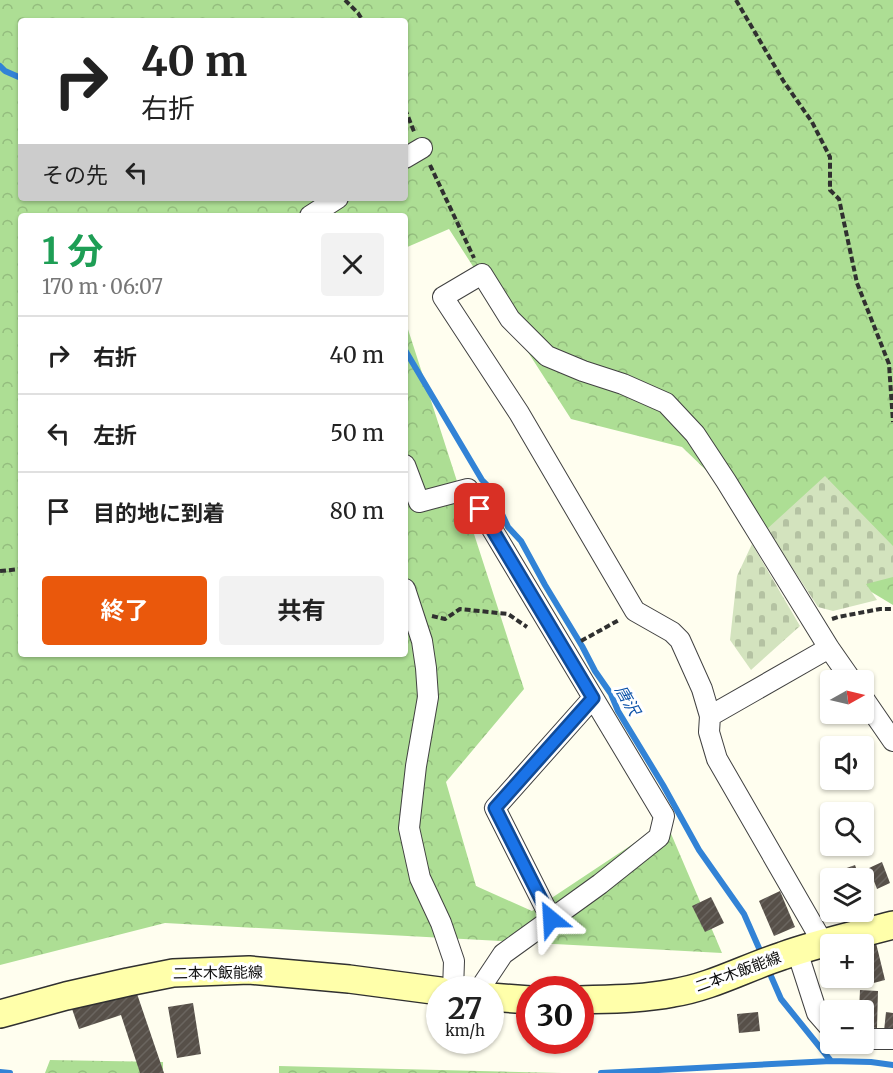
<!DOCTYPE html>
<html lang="ja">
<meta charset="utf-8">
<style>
body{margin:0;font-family:Merriweather,"Noto Sans JP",serif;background:#f2f2f2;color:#222;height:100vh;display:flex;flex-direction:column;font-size:22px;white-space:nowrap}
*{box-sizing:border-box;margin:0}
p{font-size:20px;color:#767676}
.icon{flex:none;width:33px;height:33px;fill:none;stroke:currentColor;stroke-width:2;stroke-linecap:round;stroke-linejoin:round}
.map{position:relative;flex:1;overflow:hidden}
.panel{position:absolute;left:18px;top:213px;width:390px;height:444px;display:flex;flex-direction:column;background:#fff;border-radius:6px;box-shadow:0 2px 4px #0004}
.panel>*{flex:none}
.hud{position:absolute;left:18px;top:18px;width:390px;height:183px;border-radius:6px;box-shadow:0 2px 4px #0004;background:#fff;color:#222;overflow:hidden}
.needle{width:39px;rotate:82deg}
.buttons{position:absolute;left:820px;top:670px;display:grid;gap:12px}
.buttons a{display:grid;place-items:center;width:54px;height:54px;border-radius:6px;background:#fff;box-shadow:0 2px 4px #0004;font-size:30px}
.speed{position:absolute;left:426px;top:976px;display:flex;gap:12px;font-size:30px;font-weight:700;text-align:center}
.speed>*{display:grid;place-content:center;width:78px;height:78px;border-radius:50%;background:#fff;box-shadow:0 2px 4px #0004;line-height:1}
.speed small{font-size:15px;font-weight:400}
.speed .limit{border:9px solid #d22;background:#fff;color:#111}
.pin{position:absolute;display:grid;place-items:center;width:51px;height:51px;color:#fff;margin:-26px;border-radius:12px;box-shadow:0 3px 9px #0006}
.me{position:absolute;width:66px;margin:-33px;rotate:333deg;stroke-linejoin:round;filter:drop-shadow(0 0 4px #0008)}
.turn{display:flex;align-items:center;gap:21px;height:126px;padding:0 24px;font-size:27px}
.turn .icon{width:78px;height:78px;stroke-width:2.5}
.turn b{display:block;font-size:42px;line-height:51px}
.then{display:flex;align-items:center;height:57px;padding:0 24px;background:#0003;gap:12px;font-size:22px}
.round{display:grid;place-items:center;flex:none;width:63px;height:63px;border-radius:6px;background:#f2f2f2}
.summary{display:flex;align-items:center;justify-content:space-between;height:102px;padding:0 24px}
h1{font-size:36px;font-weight:700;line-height:45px;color:#1e9e55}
.action{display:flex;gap:12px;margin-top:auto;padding:12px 24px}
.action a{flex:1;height:69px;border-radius:6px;background:#ea580c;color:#fff;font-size:24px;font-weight:700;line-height:69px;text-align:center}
.action a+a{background:#f2f2f2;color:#222}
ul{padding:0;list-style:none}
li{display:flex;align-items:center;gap:18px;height:78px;padding:0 24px;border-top:2px solid #e0e0e0}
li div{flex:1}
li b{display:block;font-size:22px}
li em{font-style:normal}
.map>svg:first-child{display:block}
.forest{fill:url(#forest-crowns);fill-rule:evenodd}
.cemetery{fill:url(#cemetery-stones)}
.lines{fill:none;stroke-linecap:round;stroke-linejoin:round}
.stream{stroke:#3283d6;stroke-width:6}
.building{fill:url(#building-hatch)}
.minor-casing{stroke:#414141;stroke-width:22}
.secondary-casing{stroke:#303030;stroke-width:30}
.path{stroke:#303030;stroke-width:4;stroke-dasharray:6 3;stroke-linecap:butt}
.minor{stroke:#fff;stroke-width:20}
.secondary{stroke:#ffa;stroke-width:27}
.route-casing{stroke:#114b97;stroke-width:15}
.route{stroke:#1a73e8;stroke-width:10}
.labels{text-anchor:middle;stroke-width:6;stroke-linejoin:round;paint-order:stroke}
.street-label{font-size:15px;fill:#0e0e0e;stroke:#fff}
.water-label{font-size:16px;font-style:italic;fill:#0e54a9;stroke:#fff}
</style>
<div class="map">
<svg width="893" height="1073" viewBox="0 0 893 1073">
<defs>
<pattern id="forest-crowns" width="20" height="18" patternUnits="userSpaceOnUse" patternTransform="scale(1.5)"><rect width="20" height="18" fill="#adde94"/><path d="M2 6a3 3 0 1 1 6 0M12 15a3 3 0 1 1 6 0" fill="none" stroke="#94bd7e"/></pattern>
<pattern id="cemetery-stones" width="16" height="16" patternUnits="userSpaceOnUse" patternTransform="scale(1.5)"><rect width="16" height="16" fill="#d3e3be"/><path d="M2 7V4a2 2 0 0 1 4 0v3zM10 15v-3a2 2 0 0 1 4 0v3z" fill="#b4c2a2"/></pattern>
<pattern id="building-hatch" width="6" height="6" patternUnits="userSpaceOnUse" patternTransform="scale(1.5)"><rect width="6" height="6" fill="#575049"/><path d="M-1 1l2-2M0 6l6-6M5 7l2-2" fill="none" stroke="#6a655f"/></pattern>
</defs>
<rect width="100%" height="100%" fill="#fffeef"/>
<path class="forest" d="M0,0H893V605L767,529L682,447L571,419L449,229L405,248V216H21V654H405V320L524,689L446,782L476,886L532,911L666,822L722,953L165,923L0,965ZM21,21H405V198H21Z
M50,1060L163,1062V1073H45Z
M279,1066L562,1073H279Z"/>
<path class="cemetery" d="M825,476L893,546V577L866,584L877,600L833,611L818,607L767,529Z
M752,544L800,626L751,670L730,640L737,576Z"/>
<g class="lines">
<path class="stream" d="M0,66L5,71L21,78
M405,350L482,480L490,488L508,527L521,541L545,585L582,646L595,671L611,694L618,711L663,785L699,850L744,914L762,955
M767,967L781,999L831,1061
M0,1072L10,1073
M601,1073L831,1061L871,1062L893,1065"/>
</g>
<path class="building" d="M882,862L890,883L877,889L869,868Z
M855,865L860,879H832L830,874Z
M780,891L795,927L774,936L759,901Z
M711,897L724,923L705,932L692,906Z
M876,943L885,980L866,985L864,976V946Z
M134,985L164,1073H140L121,1015L79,1029L71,1006Z
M860,990L878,991L877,1028L864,1027V1011H859Z
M193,1003L201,1054L177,1058L168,1007Z
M758,1012L760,1031L739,1033L737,1014Z
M886,1012L893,1013V1033L884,1031Z"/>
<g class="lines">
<defs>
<path id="minor" d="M405,158L422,148
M310,216L338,198
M405,465L419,502L468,489L664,816L659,837L600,884L503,954L479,990
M405,589L422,641L426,668L428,697L416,766L409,828L420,878L441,923L454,961L453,990
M864,699L893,741
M710,716L829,648
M551,919L495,808L593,698
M823,943L717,759L709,732L710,716L702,689L680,640L672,632L635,611L519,413L443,297L482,274L510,319L547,356L583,371L623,384L666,403L695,434L726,481L829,648L852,681
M797,951L817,1013L831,1029
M864,1039H893"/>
<path id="secondary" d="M490,997L530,1000
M580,1000C611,999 642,999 673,993C711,987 745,968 782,956C818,943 856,935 893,925
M0,1014L66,996L128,982L173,973L249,970L349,979L440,991"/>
</defs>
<use href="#minor" class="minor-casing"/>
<use href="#secondary" class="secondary-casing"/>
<path class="path" d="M345,0L358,13L363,21
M736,0L784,82L812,122L830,157V190L839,199L857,283L889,364L893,422
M405,109L415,134
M430,165L474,258
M0,571L21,569
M432,616L445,619L460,609L508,614L527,627
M832,619L838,617L880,609H893
M581,641L619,620"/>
<use href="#minor" class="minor"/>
<use href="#secondary" class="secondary"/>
</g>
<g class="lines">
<defs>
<path id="route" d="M480,509L593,698L495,808L551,919"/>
</defs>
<use href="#route" class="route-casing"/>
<use href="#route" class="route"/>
</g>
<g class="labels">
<g class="street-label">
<text transform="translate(738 972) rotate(-20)" y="5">二本木飯能線</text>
<text transform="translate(218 973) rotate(-1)" y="5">二本木飯能線</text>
</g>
<g class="water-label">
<text transform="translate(628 700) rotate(60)" y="6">唐沢</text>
</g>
</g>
</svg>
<div class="buttons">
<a><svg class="needle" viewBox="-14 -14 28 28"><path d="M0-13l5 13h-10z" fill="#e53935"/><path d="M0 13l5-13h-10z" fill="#767676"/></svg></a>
<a><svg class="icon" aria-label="sound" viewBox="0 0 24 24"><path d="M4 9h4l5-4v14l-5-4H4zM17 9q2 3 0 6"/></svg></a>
<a><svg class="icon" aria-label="search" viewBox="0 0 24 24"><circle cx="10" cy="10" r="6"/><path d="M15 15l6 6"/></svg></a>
<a><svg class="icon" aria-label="layers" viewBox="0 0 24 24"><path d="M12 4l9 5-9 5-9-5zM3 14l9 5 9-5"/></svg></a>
<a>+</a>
<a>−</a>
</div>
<div class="speed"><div>27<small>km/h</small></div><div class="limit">30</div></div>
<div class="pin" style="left:480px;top:509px;background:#d93025"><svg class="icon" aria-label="arrive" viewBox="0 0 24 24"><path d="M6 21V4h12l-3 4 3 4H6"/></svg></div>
<svg class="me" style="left:551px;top:919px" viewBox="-20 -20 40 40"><path d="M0-17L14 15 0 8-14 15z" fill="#1a73e8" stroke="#fff" stroke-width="4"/></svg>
<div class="hud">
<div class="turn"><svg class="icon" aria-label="right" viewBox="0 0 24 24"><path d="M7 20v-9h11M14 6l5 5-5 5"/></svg><div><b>40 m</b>右折</div></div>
<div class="then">その先<svg class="icon" aria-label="left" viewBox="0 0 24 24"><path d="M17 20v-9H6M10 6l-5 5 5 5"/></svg></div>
</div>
<section class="panel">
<div class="summary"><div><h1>1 分</h1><p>170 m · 06:07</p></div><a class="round"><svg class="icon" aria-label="close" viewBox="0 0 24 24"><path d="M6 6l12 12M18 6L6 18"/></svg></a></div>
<ul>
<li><svg class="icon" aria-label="right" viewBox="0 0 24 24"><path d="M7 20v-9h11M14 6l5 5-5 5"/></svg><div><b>右折</b></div><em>40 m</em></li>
<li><svg class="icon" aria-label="left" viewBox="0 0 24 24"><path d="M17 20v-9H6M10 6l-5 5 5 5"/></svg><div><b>左折</b></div><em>50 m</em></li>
<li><svg class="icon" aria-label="arrive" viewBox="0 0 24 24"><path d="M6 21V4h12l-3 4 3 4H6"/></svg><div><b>目的地に到着</b></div><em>80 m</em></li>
</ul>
<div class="action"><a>終了</a><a>共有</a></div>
</section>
</div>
